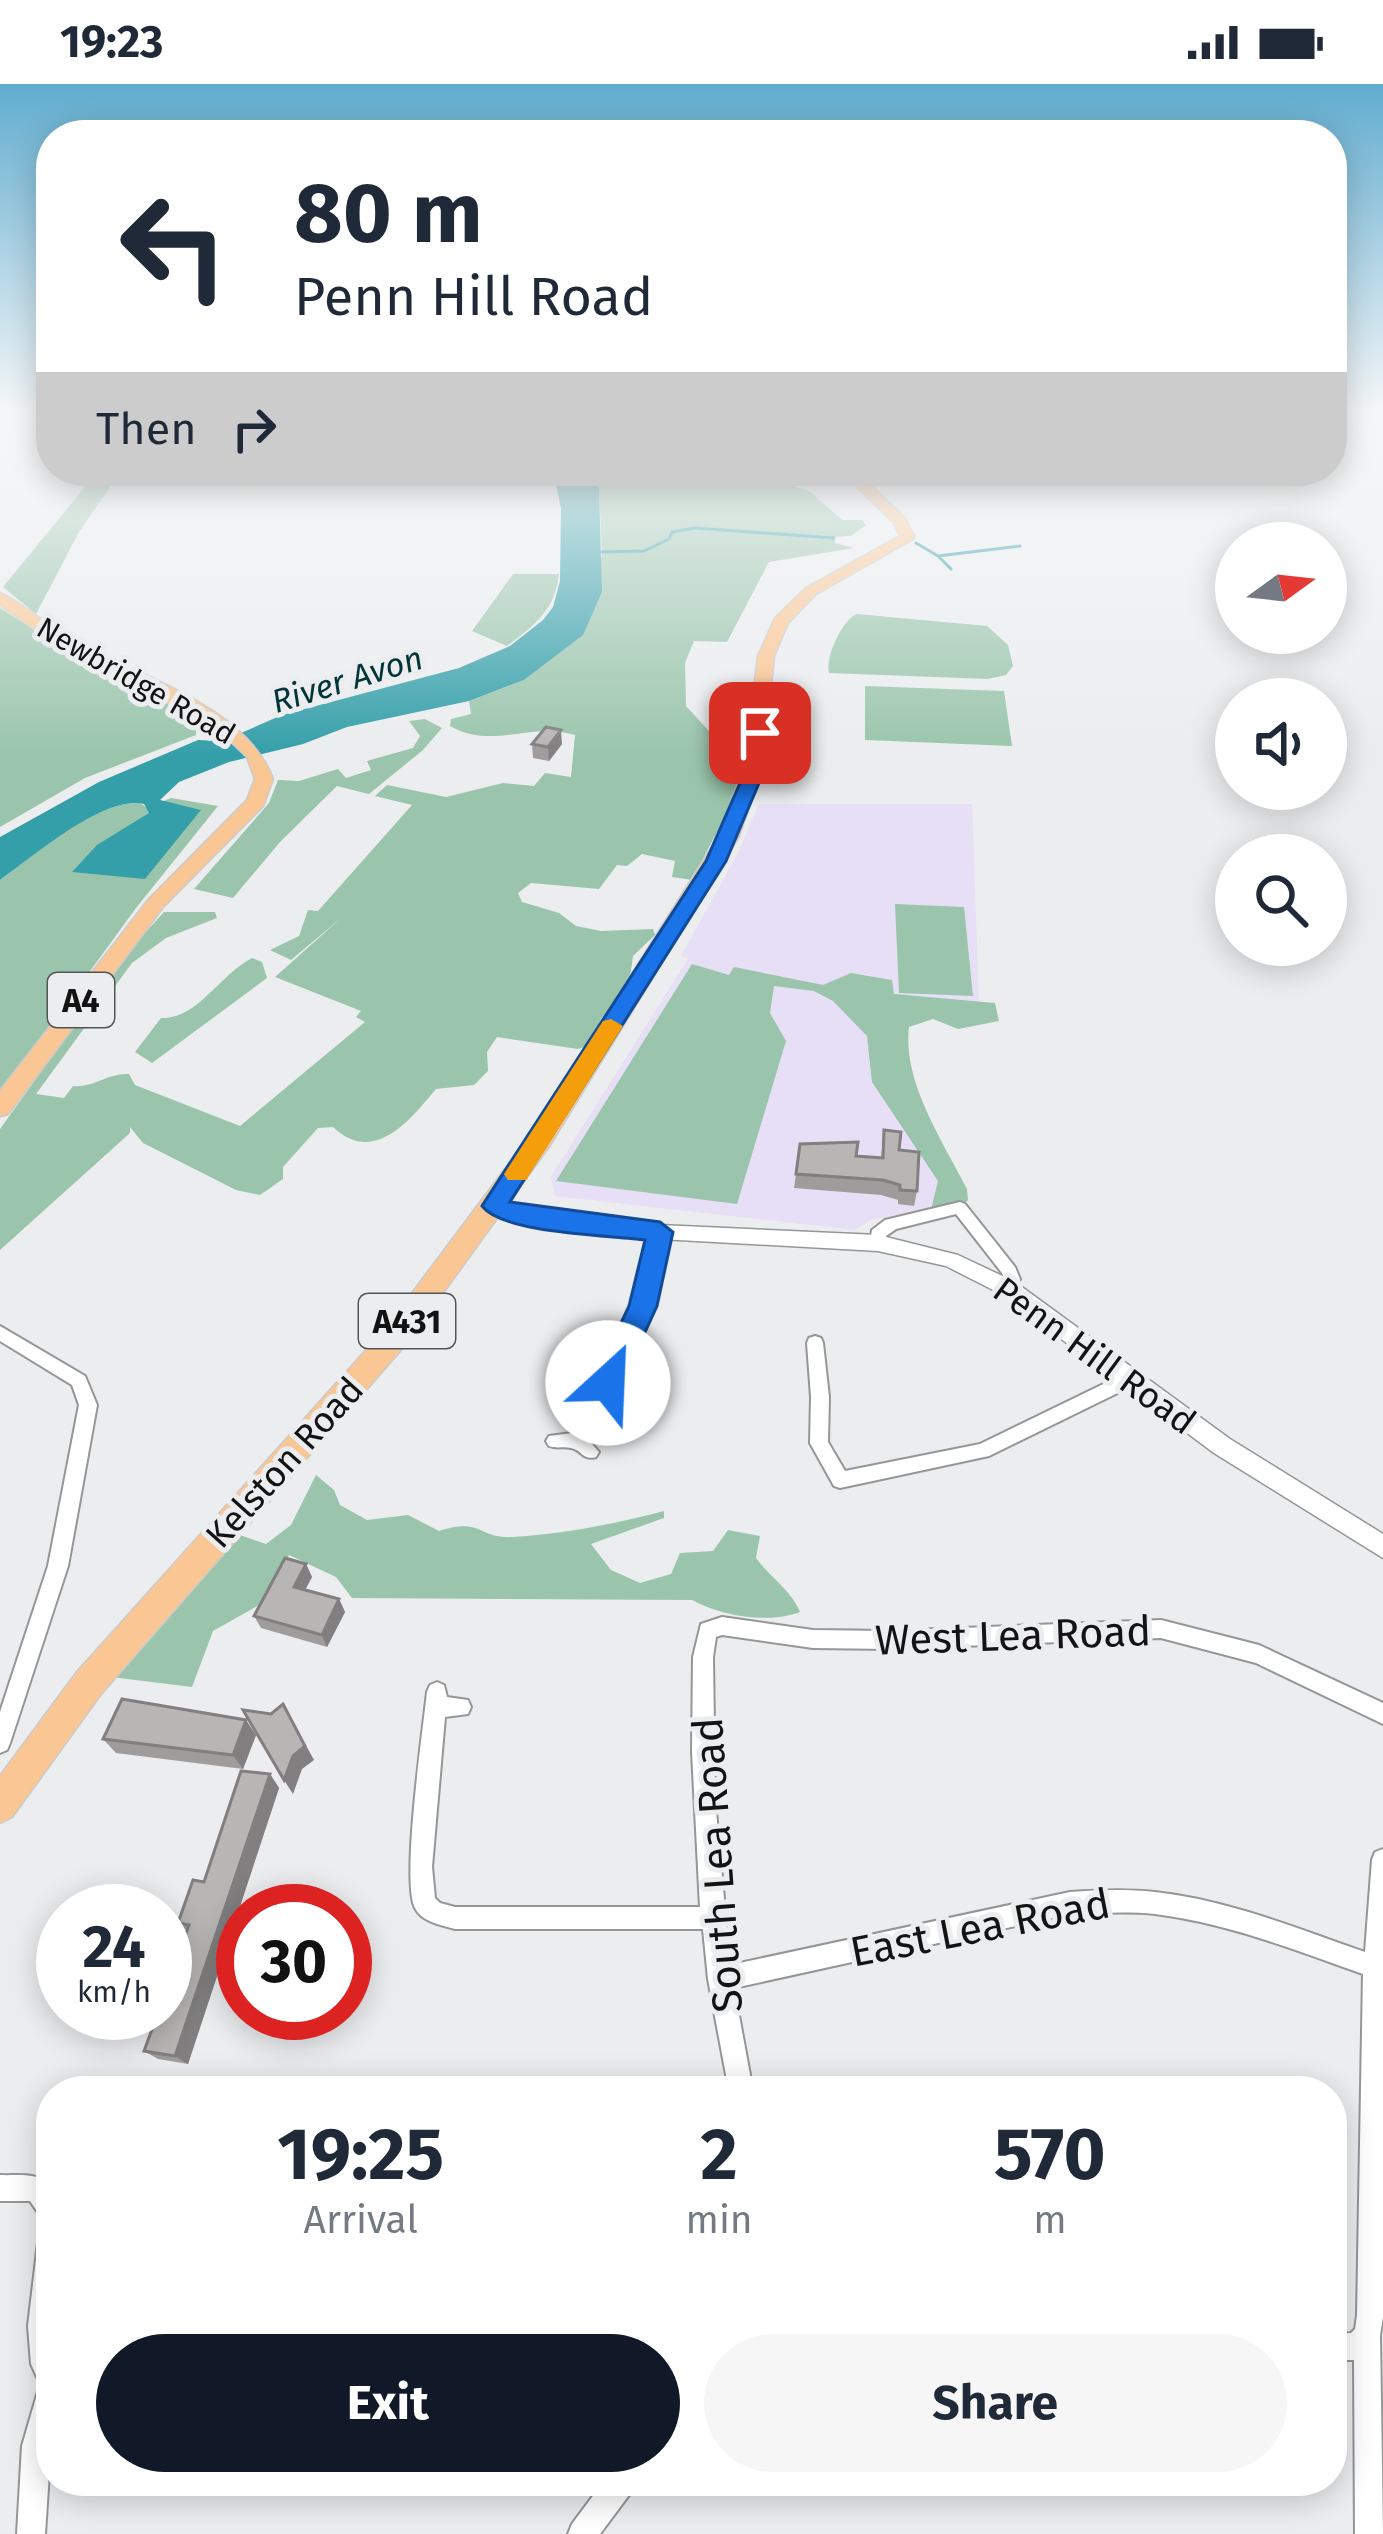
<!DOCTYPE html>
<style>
body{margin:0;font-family:"Fira Sans",sans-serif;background:#f6f6f7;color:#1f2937;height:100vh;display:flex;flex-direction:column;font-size:45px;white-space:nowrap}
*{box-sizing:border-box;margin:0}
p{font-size:39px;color:#747a83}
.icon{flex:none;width:66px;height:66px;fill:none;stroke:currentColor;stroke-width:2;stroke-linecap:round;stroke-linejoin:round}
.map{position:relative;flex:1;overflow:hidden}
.details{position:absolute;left:36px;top:1992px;width:1311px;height:420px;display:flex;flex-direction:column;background:#fff;border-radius:48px;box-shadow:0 6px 30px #0003}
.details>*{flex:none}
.banner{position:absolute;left:36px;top:36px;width:1311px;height:366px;border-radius:48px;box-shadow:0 6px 30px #0003;background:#fff;color:#1f2937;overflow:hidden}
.needle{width:78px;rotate:75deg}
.controls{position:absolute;left:1215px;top:438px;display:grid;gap:24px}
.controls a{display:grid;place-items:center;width:132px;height:132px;border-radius:50%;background:#fff;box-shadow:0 6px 30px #0003;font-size:60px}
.speed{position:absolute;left:36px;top:1800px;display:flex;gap:24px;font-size:60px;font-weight:700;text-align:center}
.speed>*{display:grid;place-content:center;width:156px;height:156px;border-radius:50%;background:#fff;box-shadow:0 6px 30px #0003;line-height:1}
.speed small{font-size:30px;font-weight:400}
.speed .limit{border:18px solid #d22;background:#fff;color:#111}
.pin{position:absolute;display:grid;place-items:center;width:102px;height:102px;color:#fff;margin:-51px;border-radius:24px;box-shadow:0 6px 18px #0006}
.me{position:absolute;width:132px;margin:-66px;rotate:25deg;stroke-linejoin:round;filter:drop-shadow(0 0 9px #0008)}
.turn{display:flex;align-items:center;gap:42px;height:252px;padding:0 60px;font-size:54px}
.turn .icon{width:156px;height:156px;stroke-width:2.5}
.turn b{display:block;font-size:84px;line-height:102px}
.then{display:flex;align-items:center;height:114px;padding:0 60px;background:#0003;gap:24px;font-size:45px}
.eta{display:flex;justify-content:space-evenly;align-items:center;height:204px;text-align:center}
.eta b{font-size:72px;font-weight:700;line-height:84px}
.action{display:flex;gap:24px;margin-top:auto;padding:24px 60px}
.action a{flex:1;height:138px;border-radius:72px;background:#111827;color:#fff;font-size:48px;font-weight:700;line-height:138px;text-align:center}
.action a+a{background:#f6f6f7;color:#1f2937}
.status{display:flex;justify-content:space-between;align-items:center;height:84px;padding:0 60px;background:#fff;direction:ltr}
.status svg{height:33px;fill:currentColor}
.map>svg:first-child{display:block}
.education{fill:#e6dff5}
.green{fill:#9ac5ac}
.water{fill:#349fa9}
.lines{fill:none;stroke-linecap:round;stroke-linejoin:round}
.stream{stroke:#349fa9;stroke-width:3}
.minor-casing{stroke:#959698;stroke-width:4}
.tertiary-casing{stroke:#959698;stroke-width:3}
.primary-casing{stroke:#cbcbcb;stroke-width:3}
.minor{fill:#fff;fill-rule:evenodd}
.tertiary{fill:#fff;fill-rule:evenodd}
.primary{fill:#fac693;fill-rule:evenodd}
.wall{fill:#9e9d9c}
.shaded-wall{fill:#817f7f}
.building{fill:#b8b6b5;stroke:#817f7f;stroke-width:3}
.route{fill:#1a73e8;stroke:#114b97;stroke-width:3}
.slow{fill:#f59e0b}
.labels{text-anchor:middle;stroke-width:10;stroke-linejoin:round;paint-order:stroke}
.far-street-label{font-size:30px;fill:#131314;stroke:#ecedef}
.far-water-label{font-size:33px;font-style:italic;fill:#023539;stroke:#ecedef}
.shield{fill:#ecedef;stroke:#545456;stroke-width:3}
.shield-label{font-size:33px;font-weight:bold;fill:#131314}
.street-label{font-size:36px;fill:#131314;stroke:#ecedef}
.near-street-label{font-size:42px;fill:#131314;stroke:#ecedef}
</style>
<div class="status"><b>19:23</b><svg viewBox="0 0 49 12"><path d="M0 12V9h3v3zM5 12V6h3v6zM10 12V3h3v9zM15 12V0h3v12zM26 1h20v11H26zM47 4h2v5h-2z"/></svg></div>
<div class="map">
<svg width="1383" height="2450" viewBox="0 0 1383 2450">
<rect width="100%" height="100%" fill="#ecedef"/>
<path class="education" d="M759,720H972L979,919L875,924L952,1120L870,1136L855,1146L555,1112L551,1093L688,875L681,872L738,769Z"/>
<path class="green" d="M98,387H121L79,448L36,530L3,503Z
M591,387H743L809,407L842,436H862L866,441L851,452L835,453V459L854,464L769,478L727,558L694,557L685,579L686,622L720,659L743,673L737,709L692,796L672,793L675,777L642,770L627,782L617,781L599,805L531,799L518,809L522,818L559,829L576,842L601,847L653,845L655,851L633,872L629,901L601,935L588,962L578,965L497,953L487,968L488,987L474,1001L436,1005C410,1036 374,1082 333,1043L318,1044L283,1083V1095L260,1111L236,1106L143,1059L130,1043V1049L0,1166V1045L125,871L164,828H215L217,834L166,854L132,879L36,1010L64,1014L73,1002C94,1004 107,989 129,990L135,1001L240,1042L365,938L356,933L361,927L275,893L341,834L291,876L270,866L299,852L308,826L318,827L412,721L375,712L387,701L446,713L503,699L534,702L545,689L571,693L575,651C528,638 493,666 450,642L451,635L471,630L469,617L524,596L582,551L602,470L599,404Z
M513,490H559C555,526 535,541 507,562L472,547Z
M0,524L99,586L196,634V651L85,694L0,743Z
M857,530L987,542L1008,561L1013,582L1006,591L988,595L829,589C825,573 842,536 857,530Z
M865,602L1004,607L1012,662L865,656Z
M425,635L442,644L423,666L369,710L337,702L280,758L233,814L194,805L269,719L278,696L299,697L338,685L346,694L371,686L367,677L413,664L420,652L409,637Z
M171,714L218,722L136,824L0,1011V796C38,769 91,718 140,719L147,724Z
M895,820L964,823L973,912L899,909Z
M252,874L262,878L267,894L152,979L135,968L161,934C198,935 217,893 252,874Z
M692,880L729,891L734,883L823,901L851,889L892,896L894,910L995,919L999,937L958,945L933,935L909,943C902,997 943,1058 967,1105L968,1116L960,1124L931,1126L938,1097L872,998L867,952L833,917L814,907L774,902L770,929L786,957L737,1120L556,1097Z
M316,1391L334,1406L340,1421L367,1436L408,1431L439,1447C483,1433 478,1455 512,1453C564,1450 614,1440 664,1427V1434L591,1460L611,1486L640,1499L671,1490L680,1469L713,1467L728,1446L760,1452L756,1474C770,1493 792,1507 800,1528C769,1540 721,1532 692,1516L352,1514L336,1493L289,1471L266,1517L213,1547L192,1603L111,1593L231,1448L266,1460L291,1441Z"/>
<path class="water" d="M553,387H591L599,404L602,508L583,551L524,596L469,617L347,643L303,660L229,678L179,698L160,716L201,726L145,795L72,788L97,761L149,729L144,720C103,711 33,773 0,796V753L99,698L198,656L223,657L282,631L459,584L510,562L543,536L553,523L560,497L561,424Z"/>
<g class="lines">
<path class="stream" d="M916,459L938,472L1020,462
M602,468L644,467L669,455L672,448L695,444L834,454
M938,472L951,485"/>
<defs>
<path id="minor" d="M960,1118L965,1120L1015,1183L1020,1195L1014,1208H1002L1000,1204L1004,1195L1002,1189L956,1130L896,1145L886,1152L884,1163L878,1165L870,1159L872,1146L885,1136Z
M660,1142L668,1148L651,1222L587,1354L599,1368L596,1373C583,1377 582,1366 571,1364C563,1362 557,1365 549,1362L546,1357L549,1352L572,1349L635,1222L652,1148Z
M0,1242L85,1292L97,1321L68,1482L10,1659L7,1666L0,1669V1628L48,1482L79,1321L72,1301L0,1257Z
M815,1252L821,1254L823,1259L829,1313L828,1358L845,1387L980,1360L1124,1290H1136L1139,1295L1136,1300L989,1372L840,1404L834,1402L810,1359L811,1313L807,1259L809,1254Z
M722,1533L813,1546L889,1547L1161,1536L1259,1561L1383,1619V1640L1256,1579L1161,1554L889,1565L813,1564L722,1551L716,1553L713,1573L715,1716L730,1881L1070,1808C1098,1806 1127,1805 1155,1808C1228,1816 1296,1844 1365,1868L1372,1776L1375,1768L1383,1765V2233L1380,2251L1383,2450H1355L1354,2276H1332V2250L1351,2249L1355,2245L1357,2231L1363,1890C1295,1866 1227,1839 1155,1830C1127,1827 1098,1829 1070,1830L734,1904L753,2007H729L708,1895L703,1845H455C441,1841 422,1838 415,1824C401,1797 423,1646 427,1608L430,1601L437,1598L444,1601L447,1613L468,1616L471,1623L468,1630L445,1633L432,1783L435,1814L440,1819L455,1823H700L692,1668L693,1573L701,1540Z
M0,2091C18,2092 40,2087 51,2104V2358L45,2450H17L22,2362L40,2300L31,2280L28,2242L41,2133L30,2117H0Z
M604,2397H636L632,2407L600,2450H568L572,2440Z"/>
<path id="tertiary" d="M494,1115L517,1124L660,1141L878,1151L958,1171L1015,1198L1230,1355L1383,1450V1474L1214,1369L1001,1210L946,1182L878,1167L660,1155L514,1138L487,1127L484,1122L487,1117Z"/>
<path id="primary" d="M841,387H856L905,434L915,454L816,510L788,539L774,572L763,679L739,752L550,1061L406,1260L101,1610L12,1733L0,1739V1692L77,1588L386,1244L532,1049L719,752L745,679L758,572L775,534L806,504L900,452L894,439Z
M0,509C25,520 46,541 71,555C136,592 245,621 273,695L263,722L163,823L8,1030L0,1032V1007L149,815L247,716L255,695L247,673L218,645L56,560L0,521Z"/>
</defs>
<use href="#minor" class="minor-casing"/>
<use href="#tertiary" class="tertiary-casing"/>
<use href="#primary" class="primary-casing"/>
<use href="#minor" class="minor"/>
<use href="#tertiary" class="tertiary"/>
<use href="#primary" class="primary"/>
</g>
<path class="wall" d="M532,660H562L549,677L533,674Z
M884,1046L899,1066L917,1107L914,1122L898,1120V1116L881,1111L794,1104L796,1090L856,1072L881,1074Z
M306,1480L312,1493L305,1506L339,1515L345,1528L327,1563L261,1544L254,1532Z
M256,1651L243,1685L116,1669L103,1655Z
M270,1690L279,1704L188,1980L158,1975L144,1967L187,1847L178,1839Z"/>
<path class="shaded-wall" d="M561,646L562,660L549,677L548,663Z
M306,1480L312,1493L300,1515L294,1503Z
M339,1515L345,1528L327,1563L322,1551Z
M283,1620L314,1676L302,1685L293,1710L284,1696Z
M246,1636L256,1651L243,1685L233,1671Z
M270,1690L279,1704L188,1980L175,1972Z"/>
<path class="building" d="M546,643L561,646L548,663L532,660Z
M884,1046L901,1048L899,1066L919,1068L917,1107L900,1106V1101L883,1096L796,1090L800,1060L858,1058L856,1072L883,1074Z
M285,1474L306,1480L294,1503L339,1515L322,1551L254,1532Z
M122,1615L246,1636L233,1671L103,1655Z
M283,1620L305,1662L293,1672L284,1696L243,1626L271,1630Z
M241,1687L270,1690L175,1972L144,1967L158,1929H165V1909L189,1841L178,1839L193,1796L204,1798Z"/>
<linearGradient id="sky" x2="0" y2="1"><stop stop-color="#60accf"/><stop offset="0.49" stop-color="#f6f7f8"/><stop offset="1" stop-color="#f6f7f8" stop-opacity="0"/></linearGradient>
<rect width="1383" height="671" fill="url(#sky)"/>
<path class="route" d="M760,644L769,649L759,699L726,777L510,1118L660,1138L673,1148L657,1222L618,1307H597L593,1299L629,1222L645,1156C608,1151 504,1150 482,1122L706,777L740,699L751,649Z"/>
<path class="slow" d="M611,935L623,942L526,1096H508L504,1090L508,1084L603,937Z"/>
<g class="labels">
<g class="far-street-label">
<text transform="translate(136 597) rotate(30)" y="10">Newbridge Road</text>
</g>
<g class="far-water-label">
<text transform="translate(347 595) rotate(-17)" y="12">River Avon</text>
</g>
<g class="shield">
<rect x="48" y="889" width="66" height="54" rx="9"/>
<rect x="359" y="1210" width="96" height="54" rx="9"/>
</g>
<g class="shield-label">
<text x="81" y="928">A4</text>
<text x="407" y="1249">A431</text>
</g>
<g class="street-label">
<text transform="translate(1095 1271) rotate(36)" y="13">Penn Hill Road</text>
<text transform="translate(284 1378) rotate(-48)" y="13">Kelston Road</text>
</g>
<g class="near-street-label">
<text transform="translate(1013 1551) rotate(-2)" y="15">West Lea Road</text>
<text transform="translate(717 1781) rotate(-94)" y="15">South Lea Road</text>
<text transform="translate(980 1843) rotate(-11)" y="15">East Lea Road</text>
</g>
</g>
</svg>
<div class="controls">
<a><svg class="needle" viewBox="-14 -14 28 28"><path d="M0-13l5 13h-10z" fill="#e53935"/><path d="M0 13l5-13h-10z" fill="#747a83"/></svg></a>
<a><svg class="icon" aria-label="sound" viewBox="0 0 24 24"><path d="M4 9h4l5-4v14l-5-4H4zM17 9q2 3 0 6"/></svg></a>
<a><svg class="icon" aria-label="search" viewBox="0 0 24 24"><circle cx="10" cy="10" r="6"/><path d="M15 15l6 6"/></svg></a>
</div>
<div class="speed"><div>24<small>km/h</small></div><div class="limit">30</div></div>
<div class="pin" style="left:760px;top:649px;background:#d93025"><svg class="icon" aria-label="arrive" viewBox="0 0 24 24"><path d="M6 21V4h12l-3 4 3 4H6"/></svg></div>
<svg class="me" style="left:608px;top:1299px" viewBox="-20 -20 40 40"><circle r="19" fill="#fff"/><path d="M0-13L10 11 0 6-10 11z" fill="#1a73e8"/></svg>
<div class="banner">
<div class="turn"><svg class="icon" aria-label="left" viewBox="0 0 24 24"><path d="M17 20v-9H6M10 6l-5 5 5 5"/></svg><div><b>80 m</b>Penn Hill Road</div></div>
<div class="then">Then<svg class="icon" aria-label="right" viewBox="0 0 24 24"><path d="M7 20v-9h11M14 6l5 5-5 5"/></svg></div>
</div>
<section class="details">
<div class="eta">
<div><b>19:25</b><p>Arrival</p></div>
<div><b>2</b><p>min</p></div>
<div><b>570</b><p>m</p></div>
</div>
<div class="action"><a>Exit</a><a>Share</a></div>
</section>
</div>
